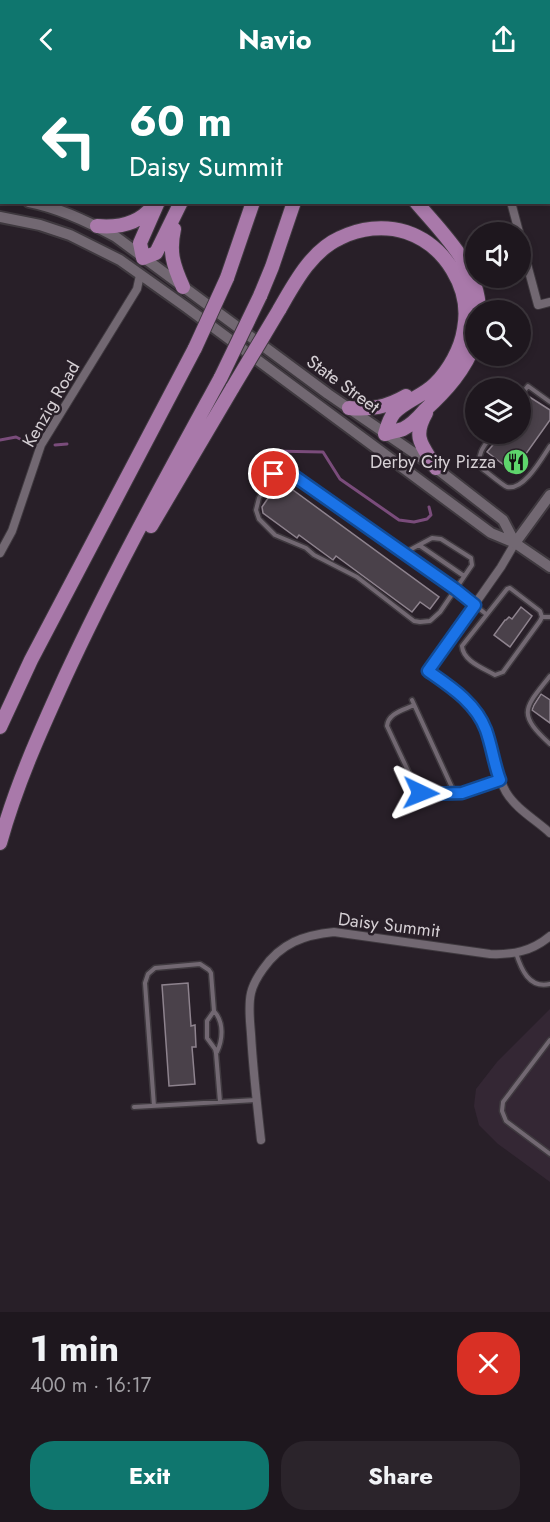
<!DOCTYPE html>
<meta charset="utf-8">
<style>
body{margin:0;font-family:Jost,sans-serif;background:#2b242b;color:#f1f3f6;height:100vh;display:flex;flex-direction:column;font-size:22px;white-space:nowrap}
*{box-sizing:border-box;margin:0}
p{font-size:20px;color:#a19fa4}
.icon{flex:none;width:33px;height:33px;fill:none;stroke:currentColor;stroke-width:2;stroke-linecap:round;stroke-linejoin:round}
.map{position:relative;height:1234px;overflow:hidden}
.side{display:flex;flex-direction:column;background:#1e171e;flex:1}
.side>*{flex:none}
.banner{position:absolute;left:0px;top:0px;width:550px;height:126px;box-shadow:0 3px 9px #0003,0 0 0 2px #3c363c;background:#0f766e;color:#fff;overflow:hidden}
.buttons{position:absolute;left:465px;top:144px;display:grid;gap:12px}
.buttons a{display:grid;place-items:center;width:66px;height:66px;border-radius:50%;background:#1e171e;box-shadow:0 3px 9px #0003,0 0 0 2px #3c363c;font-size:30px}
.pin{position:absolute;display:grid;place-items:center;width:51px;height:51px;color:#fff;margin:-26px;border:3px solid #fff;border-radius:50%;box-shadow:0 2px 6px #0007}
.me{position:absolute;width:66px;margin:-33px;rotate:92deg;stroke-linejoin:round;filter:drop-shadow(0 0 4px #0008)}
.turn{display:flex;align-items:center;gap:21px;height:126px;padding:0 30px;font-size:27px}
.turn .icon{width:78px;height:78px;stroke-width:2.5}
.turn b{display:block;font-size:42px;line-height:51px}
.round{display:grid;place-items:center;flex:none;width:63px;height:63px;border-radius:24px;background:#2b242b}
.headline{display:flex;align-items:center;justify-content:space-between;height:102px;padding:0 30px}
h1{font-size:36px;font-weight:700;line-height:45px}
.button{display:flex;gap:12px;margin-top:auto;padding:12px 30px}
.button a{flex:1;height:69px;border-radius:24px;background:#0f766e;color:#fff;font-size:24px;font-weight:700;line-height:69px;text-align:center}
.button a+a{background:#2b242b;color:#f1f3f6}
header{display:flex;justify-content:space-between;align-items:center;height:78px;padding:0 30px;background:#0f766e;color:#fff;font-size:27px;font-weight:700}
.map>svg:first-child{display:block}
.built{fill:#342734}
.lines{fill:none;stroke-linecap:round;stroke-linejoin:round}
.stream{stroke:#7a4c7b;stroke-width:3}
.building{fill:#4a414a;stroke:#8e838e;stroke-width:1.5}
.lane-casing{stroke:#3f393f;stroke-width:7}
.street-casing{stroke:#3f393f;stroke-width:10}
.secondary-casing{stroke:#3f393f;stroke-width:14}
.highway-casing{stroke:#3f393f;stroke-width:16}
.lane{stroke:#726872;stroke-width:4}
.street{stroke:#726872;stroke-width:8}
.secondary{stroke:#726872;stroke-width:10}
.highway{stroke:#a979aa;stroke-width:14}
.highway-bridge-casing{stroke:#3f393f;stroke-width:16;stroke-linecap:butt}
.highway-bridge{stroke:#a979aa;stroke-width:14}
.route-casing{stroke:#114b97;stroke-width:15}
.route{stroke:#1a73e8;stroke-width:10}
.labels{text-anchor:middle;stroke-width:5;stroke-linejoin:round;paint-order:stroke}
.street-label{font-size:18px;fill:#d5cfd4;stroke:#281f28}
.poi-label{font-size:18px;fill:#d5cfd4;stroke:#281f28;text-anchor:end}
</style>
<header><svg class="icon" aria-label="back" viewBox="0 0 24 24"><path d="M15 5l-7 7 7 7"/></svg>Navio<svg class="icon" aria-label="share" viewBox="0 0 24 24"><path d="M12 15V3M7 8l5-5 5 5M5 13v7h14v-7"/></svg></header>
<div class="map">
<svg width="550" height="1234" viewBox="0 0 550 1234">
<rect width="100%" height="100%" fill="#281f28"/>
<path class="built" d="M550,931V1104L498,1066L479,1047L474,1028L476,1011L497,984Z"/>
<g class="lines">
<path class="stream" d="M0,362L16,359L24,363
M55,367L67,366
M270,373L323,374L340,401L399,442L414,444L427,441L431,437L429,429"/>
</g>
<path class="building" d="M528,318L550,332V342L513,394L487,374L502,356H520V328Z
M278,401L439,519L430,531L420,524L412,534L336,478L333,482L299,457L297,460L263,435L262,429L275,410L273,408Z
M521,529L532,538L510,569L494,557L505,542H506L509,539L512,541Z
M541,616L550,622V645L532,632L534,627Z
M188,905L191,948L195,947L196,969H192L195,1006L169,1008L162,907Z"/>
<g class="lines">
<defs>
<path id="lane" d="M3,0V2
M0,28L2,27
M0,50H2
M520,318L528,308L550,324
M493,356C485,367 477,374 480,389C486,393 502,407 507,409C524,413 542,380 550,368
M419,467L464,498
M404,475L432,460L441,461L471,480L472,487L440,534L430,543L420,544L414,543L357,499L314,477L306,470L275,457L259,441L256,432L259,420L274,396L280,392L287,393C354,440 423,485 486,536
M510,510L540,533L542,539L540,543L503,594L495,597C483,590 463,583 462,568L507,511Z
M542,539H550
M550,598C525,630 516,635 550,666
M412,622L455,716L462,715L500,702
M414,627C404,632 388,635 387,648L417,712L421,715L425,716H455
M516,875C521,891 529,911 550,906
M214,933C224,944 223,961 217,974
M550,962L503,1024L502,1033L506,1043L550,1076
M154,1028L145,905L148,896L155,890L200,886L209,892L211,895L214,933L207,943V960L215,971L216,975L220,1024
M134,1029L256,1022"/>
<path id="street" d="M478,0L479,2
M511,124L519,154
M520,160L538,227L550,224
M515,465L501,489L428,593C457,613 480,629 490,665C495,682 497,698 506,714C516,731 536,742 550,755
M0,475L12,453L41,367L137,211L140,197
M261,1062C257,1027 253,992 251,956C250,943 248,928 251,915C253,906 258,898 263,891C281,865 304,857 334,854L490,876C513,877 532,873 550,858"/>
<path id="secondary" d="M0,120H2
M29,124C60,130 89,144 116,159L328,316L436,390L503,442L515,465
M0,139L40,147L70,157L120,182L186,229L491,455L515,465L550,489
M515,465L550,417"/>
<path id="highway" d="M364,0V2
M206,2V0
M222,2V0
M289,2V0
M329,2V0
M158,124L140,165L143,180L156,175L181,124
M416,124C443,156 478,188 479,232
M97,148C119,150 139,146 153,128
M174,151C169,174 173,187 183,209
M227,200L253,124
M260,218L272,189L294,124
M279,232C294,206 311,173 340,160C360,150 384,147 406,154C445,167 472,210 464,251C461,271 449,292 435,306C423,318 405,323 394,335C389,341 387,349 385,356
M349,330C371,332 387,329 406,318
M426,335C411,361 424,369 436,390
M385,356C391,354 397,353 403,351C411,347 418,340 424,333C447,312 465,292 476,262
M151,448L233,309
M0,649L31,582L195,270
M0,765C16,707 40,654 65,599C112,497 167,398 221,299"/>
</defs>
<use href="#lane" class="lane-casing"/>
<use href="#street" class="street-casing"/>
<use href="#secondary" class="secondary-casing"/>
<use href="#highway" class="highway-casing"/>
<use href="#lane" class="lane"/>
<use href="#street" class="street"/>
<use href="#secondary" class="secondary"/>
<use href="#highway" class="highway"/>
<defs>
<path id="highway-bridge" d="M195,270L227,200
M221,299L260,218
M233,309L279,232"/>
</defs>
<use href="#highway-bridge" class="highway-bridge-casing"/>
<use href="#highway-bridge" class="highway-bridge"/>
</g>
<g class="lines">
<defs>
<path id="route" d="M274,396L280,392L287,393L455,511L475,527L428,593C451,609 476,625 486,652C492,669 494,686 500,702L462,715L425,716L421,715"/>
</defs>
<use href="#route" class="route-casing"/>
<use href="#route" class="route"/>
</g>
<defs>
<symbol id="restaurant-disc" viewBox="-11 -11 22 22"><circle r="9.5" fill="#5ed56c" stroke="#281f28"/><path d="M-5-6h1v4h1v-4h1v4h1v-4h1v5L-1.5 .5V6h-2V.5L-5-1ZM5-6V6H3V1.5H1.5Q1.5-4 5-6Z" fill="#111"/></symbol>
</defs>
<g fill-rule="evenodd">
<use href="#restaurant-disc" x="501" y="369" width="30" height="30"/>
</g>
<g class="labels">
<g class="street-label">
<text transform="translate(343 306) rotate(36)" y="6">State Street</text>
<text transform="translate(51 326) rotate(-60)" y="6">Kenzig Road</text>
<text transform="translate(389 847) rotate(7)" y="6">Daisy Summit</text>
</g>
<g class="poi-label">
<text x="496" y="390">Derby City Pizza</text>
</g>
</g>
</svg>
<div class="buttons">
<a><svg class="icon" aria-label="sound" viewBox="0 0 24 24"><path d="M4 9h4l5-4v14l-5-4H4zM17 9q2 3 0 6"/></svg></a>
<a><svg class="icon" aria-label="search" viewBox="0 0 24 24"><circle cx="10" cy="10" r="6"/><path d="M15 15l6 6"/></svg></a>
<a><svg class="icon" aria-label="layers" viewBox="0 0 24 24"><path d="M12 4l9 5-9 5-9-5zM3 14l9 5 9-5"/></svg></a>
</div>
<div class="pin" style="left:274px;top:396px;background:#d93025"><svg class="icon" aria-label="arrive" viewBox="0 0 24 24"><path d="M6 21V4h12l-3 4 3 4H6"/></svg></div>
<svg class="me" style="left:421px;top:715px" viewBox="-20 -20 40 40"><path d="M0-17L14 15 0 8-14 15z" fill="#1a73e8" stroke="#fff" stroke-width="4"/></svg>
<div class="banner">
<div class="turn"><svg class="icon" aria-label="left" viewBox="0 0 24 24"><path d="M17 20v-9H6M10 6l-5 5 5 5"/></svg><div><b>60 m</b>Daisy Summit</div></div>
</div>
</div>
<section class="side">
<div class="headline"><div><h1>1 min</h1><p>400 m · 16:17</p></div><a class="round" style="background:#d93025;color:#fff"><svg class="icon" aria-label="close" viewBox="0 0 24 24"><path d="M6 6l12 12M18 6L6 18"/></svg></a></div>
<div class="button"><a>Exit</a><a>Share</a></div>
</section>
